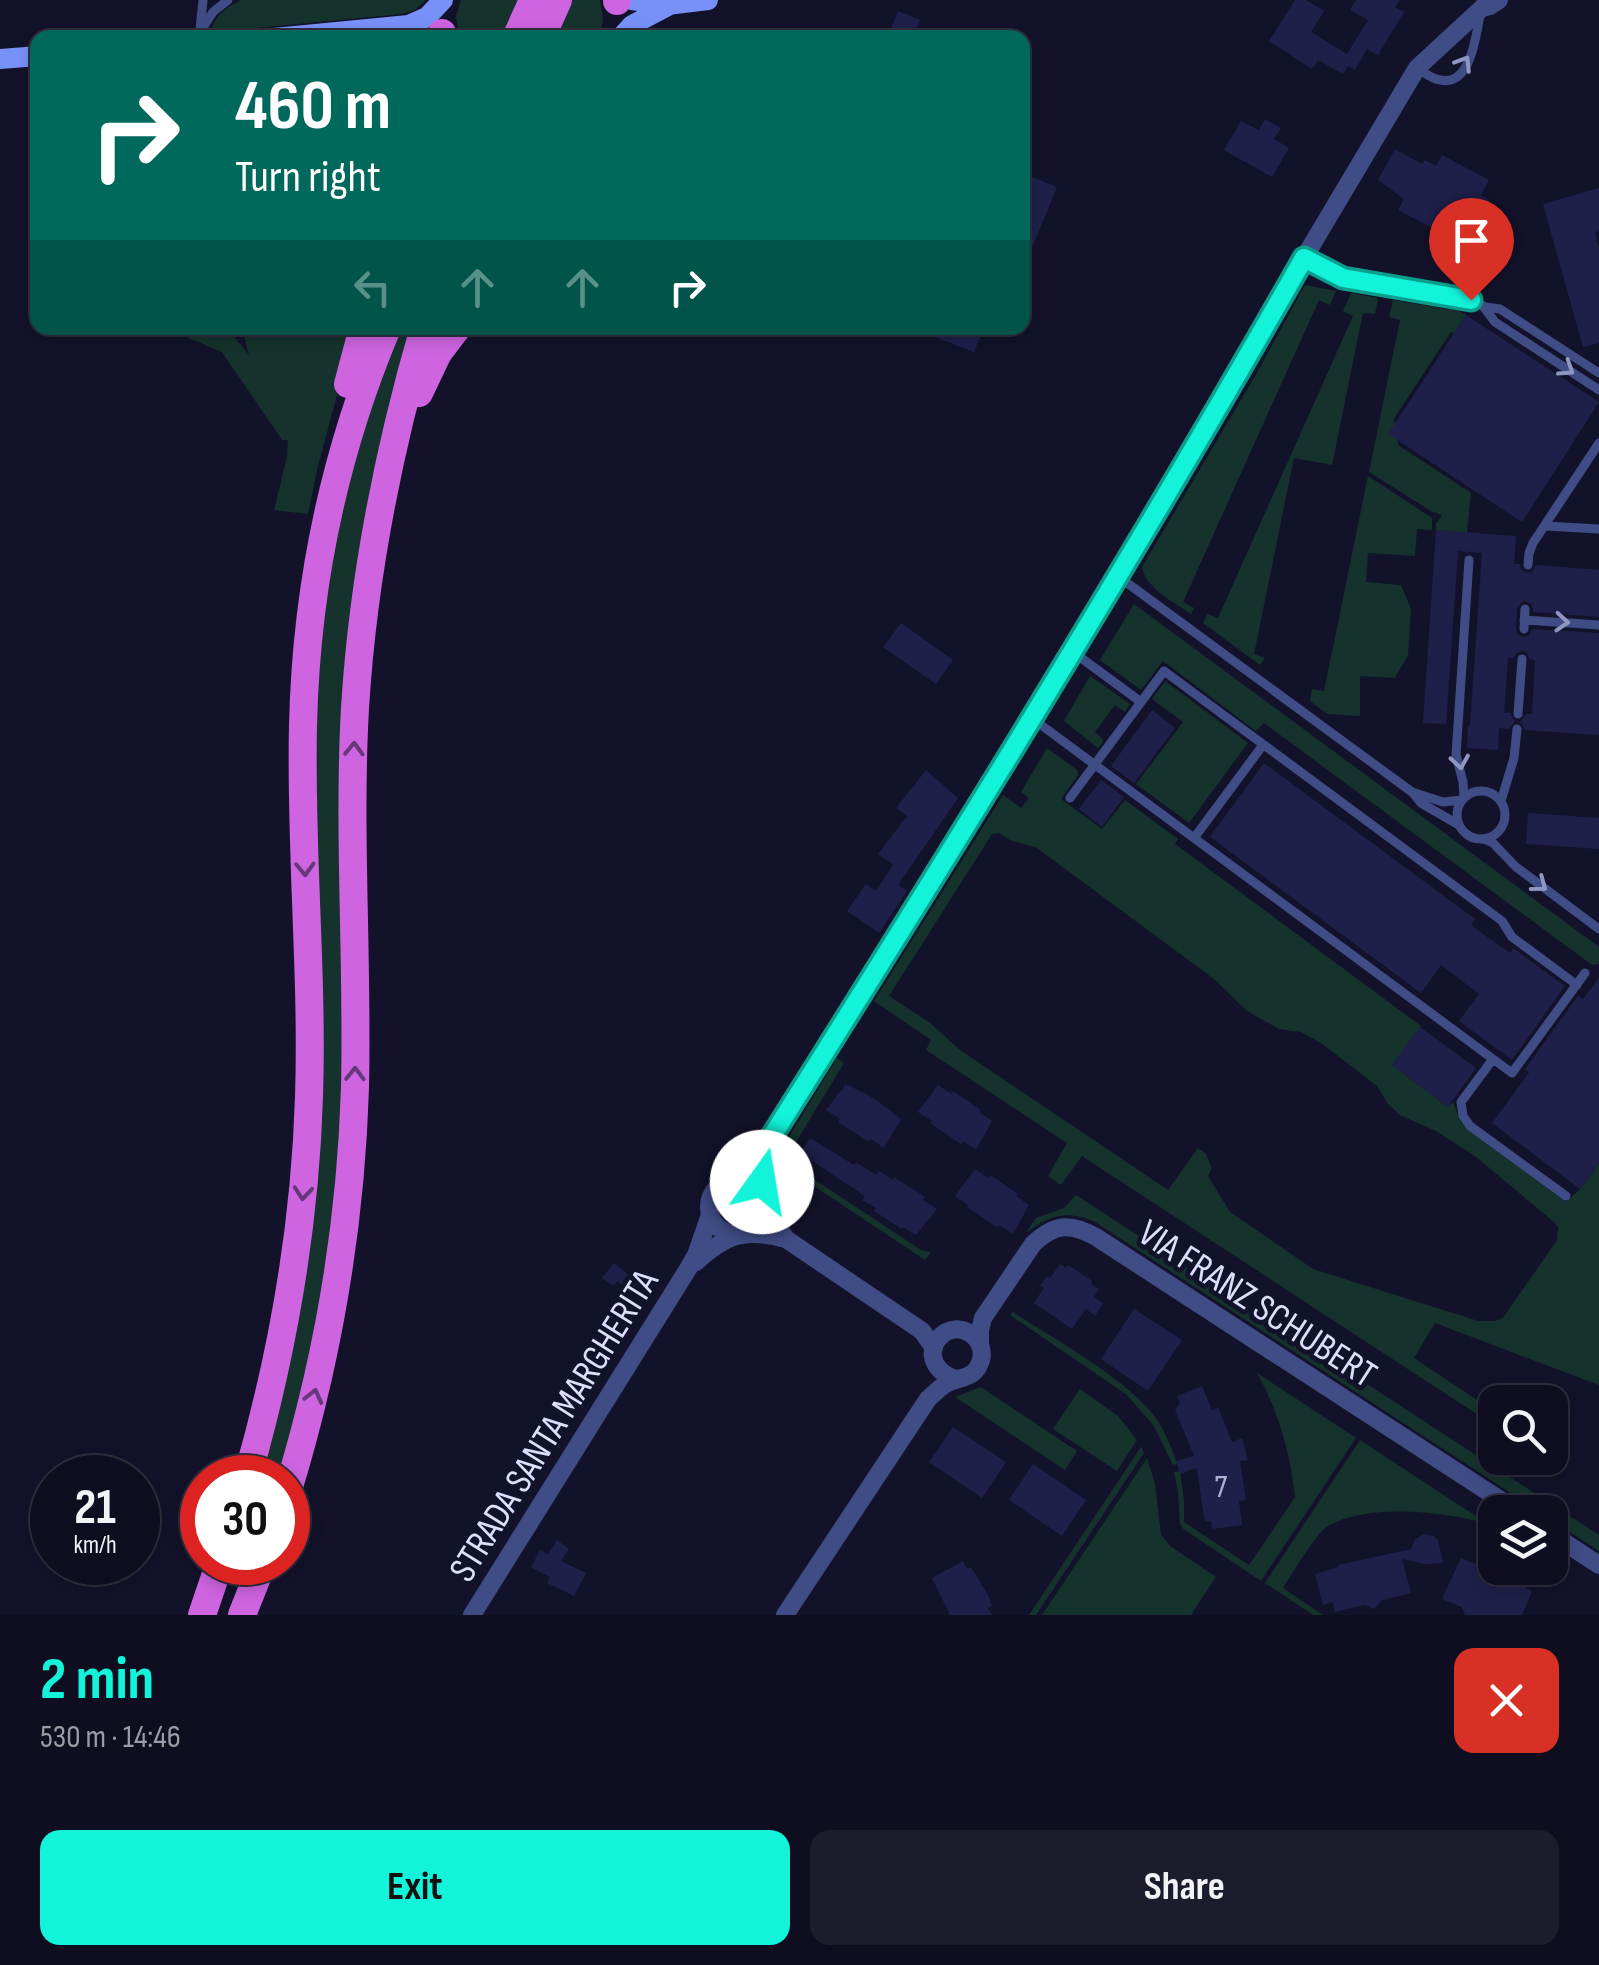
<!DOCTYPE html>
<meta charset="utf-8">
<style>
body{margin:0;font-family:"Sofia Sans Condensed",sans-serif;background:#1c1c2d;color:#f1f3f6;height:100vh;display:flex;flex-direction:column;font-size:38px;white-space:nowrap}
*{box-sizing:border-box;margin:0}
p{font-size:32px;color:#9b9ca5}
.icon{flex:none;width:55px;height:55px;fill:none;stroke:currentColor;stroke-width:2;stroke-linecap:round;stroke-linejoin:round}
.map{position:relative;height:1615px;overflow:hidden}
.panel{display:flex;flex-direction:column;background:#0e0e20;flex:1}
.panel>*{flex:none}
.banner{position:absolute;left:30px;top:30px;width:1000px;height:305px;border-radius:20px;box-shadow:0 5px 15px #0003,0 0 0 2px #2e2e3e;background:#00695c;color:#fff;overflow:hidden}
.buttons{position:absolute;left:1478px;top:1385px;display:grid;gap:20px}
.buttons a{display:grid;place-items:center;width:90px;height:90px;border-radius:20px;background:#0e0e20;box-shadow:0 5px 15px #0003,0 0 0 2px #2e2e3e;font-size:50px}
.speed{position:absolute;left:30px;top:1455px;display:flex;gap:20px;font-size:50px;font-weight:700;text-align:center}
.speed>*{display:grid;place-content:center;width:130px;height:130px;border-radius:50%;background:#0e0e20;box-shadow:0 5px 15px #0003,0 0 0 2px #2e2e3e;line-height:1}
.speed small{font-size:25px;font-weight:400}
.speed .limit{border:15px solid #d22;background:#fff;color:#111}
.pin{position:absolute;display:grid;place-items:center;width:85px;height:85px;color:#fff;margin:-102px -42px;border-radius:50% 50% 50% 0;rotate:-45deg;box-shadow:0 0 10px #0007}
.pin .icon{rotate:45deg}
.me{position:absolute;width:110px;margin:-55px;rotate:13deg;stroke-linejoin:round;filter:drop-shadow(0 0 8px #0008)}
.turn{display:flex;align-items:center;gap:35px;height:210px;padding:0 40px;font-size:45px}
.turn .icon{width:130px;height:130px;stroke-width:2.5}
.turn b{display:block;font-size:70px;line-height:85px}
.lanes{display:flex;align-items:center;height:95px;padding:0 40px;background:#0003;justify-content:center;gap:50px;direction:ltr}
.lanes .off{opacity:.35}
.round{display:grid;place-items:center;flex:none;width:105px;height:105px;border-radius:20px;background:#1c1c2d}
.head{display:flex;align-items:center;justify-content:space-between;height:170px;padding:0 40px}
h1{font-size:60px;font-weight:700;line-height:75px;color:#12f3d9}
.cta{display:flex;gap:20px;margin-top:auto;padding:20px 40px}
.cta a{flex:1;height:115px;border-radius:20px;background:#12f3d9;color:#111;font-size:40px;font-weight:700;line-height:115px;text-align:center}
.cta a+a{background:#1c1c2d;color:#f1f3f6}
.map>svg:first-child{display:block}
.green{fill:#15332c;fill-rule:evenodd}
.building{fill:#1f204a}
.lines{fill:none;stroke-linecap:round;stroke-linejoin:round}
.service{stroke:#404c86;stroke-width:9}
.minor{stroke:#404c86;stroke-width:18}
.secondary{stroke:#7891f8;stroke-width:20}
.trunk{stroke:#ce64e0;stroke-width:28}
.oneway{stroke:#8e96c2}
.oneway2{stroke:#67377c}
.route-casing{stroke:#0c9e8d;stroke-width:25}
.route{stroke:#12f3d9;stroke-width:18}
.labels{text-anchor:middle;stroke-width:10;stroke-linejoin:round;paint-order:stroke}
.number-label{font-size:32px;fill:#adb0d0}
.street-label{font-size:38px;fill:#dce0fd;stroke:#12132a}
</style>
<div class="map">
<svg width="1599" height="1615" viewBox="0 0 1599 1615">
<rect width="100%" height="100%" fill="#12132a"/>
<path class="green" d="M241,0H426L415,10L401,14L256,28H212C216,14 228,7 241,0Z
M461,0H520L503,37H459L456,16Z
M572,0H600L603,21L599,37L555,38Z
M1305,285L1336,291L1330,305L1319,300L1183,602L1194,608L1191,614C1174,602 1145,588 1142,567L1258,371Z
M1351,293L1378,298L1375,314L1363,313L1332,465L1294,458L1254,654L1265,658L1260,665L1203,623L1207,614L1218,618L1353,316L1343,311Z
M1393,300L1459,311L1466,315L1454,333L1451,332L1393,420L1396,423L1398,445L1471,493L1467,533L1436,530V523L1442,516L1435,512L1434,513L1369,472L1400,320L1389,317Z
M165,328H195L205,332L204,328H227L249,355L242,328H355L318,466L308,514L274,510L287,457L288,440H282L222,352Z
M398,328H414L378,468L346,1082L331,1258L282,1477L257,1478L285,1373L313,819L316,664L345,484Z
M1368,476L1432,518V530L1417,529L1415,556L1368,553L1366,582L1401,585L1411,609L1408,655L1395,678L1360,676V716L1327,714L1310,701L1312,689L1324,691Z
M1134,604L1599,947V964L1592,965L1264,723L1256,731L1163,661L1141,690L1100,660Z
M1090,676L1130,704L1125,712L1115,705L1095,732L1104,740L1098,748L1064,721Z
M1165,681L1248,743L1189,823L1136,784L1183,722L1152,699Z
M1047,748L1077,770L1078,775L1061,799L1102,829L1125,800L1178,839L1175,844L1421,1026L1392,1065L1448,1107L1453,1102L1460,1121L1469,1131L1566,1202L1580,1189L1599,1164V1385L1435,1323L1414,1358L1495,1412V1426L1082,1156L1061,1185L1048,1176L1067,1143L926,1050L931,1040L874,1001L1003,795L1021,808L1029,798L1021,792ZM999,833L1010,840L1037,848L1214,979L1247,1011L1279,1029L1301,1032L1321,1043L1377,1086L1388,1104L1400,1115L1436,1131L1475,1156L1554,1222L1558,1227L1557,1240L1503,1318L1495,1321H1478L1313,1269L1230,1212L1208,1176L1212,1168L1206,1154L1198,1148L1168,1190L960,1050L930,1023L889,996L992,834Z
M837,1058L844,1063L785,1160L921,1250L931,1252L925,1260L775,1160Z
M1076,1195L1599,1535V1551L1550,1519V1512H1540L1095,1222C1071,1210 1048,1214 1028,1232L1027,1231L1036,1218L1064,1208Z
M1013,1312C1055,1340 1130,1380 1158,1421C1166,1434 1172,1449 1177,1464L1173,1465L1154,1426L1127,1395L1010,1315Z
M1257,1373L1356,1438L1261,1581L1182,1528L1180,1524L1178,1491L1174,1472L1180,1471L1184,1501V1522L1249,1565L1295,1497C1290,1452 1279,1412 1257,1373Z
M981,1387L1077,1451L1065,1470L955,1397Z
M1080,1389L1118,1416L1137,1440L1117,1471L1053,1429Z
M1360,1440L1488,1524C1445,1511 1368,1503 1328,1526C1317,1532 1291,1575 1283,1588L1323,1615H1313L1265,1583Z
M1141,1447L1144,1453L1036,1615H1029Z
M1147,1458L1155,1484L1161,1535L1170,1546L1216,1577L1191,1615H1042Z"/>
<path class="building" d="M1295,0H1306L1324,11L1311,32L1347,54L1368,20L1350,10L1356,0H1400L1395,7L1404,12L1378,55L1367,49L1355,70L1348,66L1343,74L1318,60L1312,69L1269,41Z
M898,11L920,20L913,38H887Z
M1265,119L1281,128L1274,139L1289,148L1272,177L1224,150L1241,121L1259,130Z
M1395,149L1422,164L1425,160L1436,166L1442,155L1489,180L1481,195L1490,200L1470,236L1467,234L1453,263L1428,250L1438,231L1398,210L1404,199L1378,180Z
M1022,173L1057,187L1023,270H1022Z
M1599,188V231L1595,233L1599,248V343L1583,347L1543,204Z
M1466,315L1599,402L1522,522L1388,434Z
M912,328H984L974,352Z
M1436,530L1516,536L1514,564H1520L1521,569L1526,573L1532,572L1536,565L1599,570V617L1533,612L1532,604L1524,601L1517,608L1516,629L1517,634L1523,637L1528,636L1532,629L1599,633V735L1525,730L1520,722L1526,714H1532L1535,660L1530,659L1527,653L1522,651L1516,654L1514,658H1508L1504,713H1510L1515,721L1509,729L1499,728L1498,750L1467,748L1468,726H1470L1482,553L1458,551L1446,724L1423,723Z
M901,623L953,660L936,684L883,647Z
M1152,710L1175,728L1134,783L1111,766Z
M1264,763L1475,919L1471,925L1490,939L1510,953L1513,948L1565,986L1512,1060L1459,1021L1479,994L1441,965L1421,993L1210,837Z
M926,770L958,798L898,885L907,891L879,933L847,911L866,884L876,891L893,865L878,854L907,816L896,808Z
M1101,780L1124,797L1102,827L1079,809Z
M1528,813L1599,818V849L1526,844Z
M1599,978V1164L1580,1189L1492,1123L1529,1073L1525,1069L1578,996L1583,999Z
M1420,1027L1476,1068L1448,1107L1392,1065Z
M846,1084L875,1099L901,1119L884,1148L871,1139L869,1142L838,1122L840,1119L826,1110Z
M938,1085L951,1094L953,1091L981,1110L979,1112L992,1121L976,1150L963,1141L961,1144L930,1123L932,1121L918,1112Z
M810,1138L854,1165L856,1162L876,1175L879,1171L893,1180L894,1177L925,1197L923,1200L937,1209L916,1235L903,1227L902,1229L874,1211L876,1208L862,1200L865,1196L800,1153Z
M975,1169L988,1178L990,1175L1018,1194L1016,1196L1029,1205L1013,1234L999,1225L998,1228L967,1207L968,1205L955,1196Z
M614,1263L648,1291L641,1299L617,1281L613,1286L602,1278Z
M1060,1264L1066,1268L1068,1265L1092,1281L1091,1284L1099,1289L1094,1297L1103,1303L1095,1316L1086,1309L1072,1329L1034,1303L1044,1288L1040,1286L1047,1276L1050,1278Z
M1134,1309L1182,1340L1148,1391L1101,1359Z
M1202,1386L1212,1410L1218,1407L1232,1442L1242,1438L1248,1460L1240,1461L1246,1500L1239,1501L1242,1525L1212,1529L1211,1521H1206L1204,1518L1197,1468L1180,1474L1176,1461L1194,1456L1175,1410L1180,1403L1177,1396Z
M953,1427L1006,1462L982,1498L929,1462Z
M1033,1464L1086,1500L1062,1536L1009,1500Z
M1424,1534L1434,1536L1438,1540L1443,1563L1425,1564L1402,1559L1411,1593L1382,1600L1374,1609L1364,1605L1335,1612L1333,1602L1323,1605L1315,1574L1338,1567V1565L1411,1549L1415,1539Z
M557,1540L569,1549L561,1561L586,1573L574,1596L547,1583L550,1577L531,1567L540,1550L548,1554Z
M1461,1558L1514,1580V1582L1532,1591L1522,1615H1465L1462,1607L1442,1599Z
M963,1561L967,1569L971,1567L988,1595L992,1606L988,1608L992,1615H950L932,1578Z"/>
<g class="lines">
<path class="service" d="M200,30L203,0
M200,32L213,12L228,0
M1417,68C1424,72 1431,79 1440,80C1471,87 1476,35 1480,15
M1304,258L1343,278L1459,297L1486,307L1500,309L1599,373
M1483,306L1495,322L1599,390
M1545,526L1599,529
M1528,565L1529,553L1533,543L1599,443
M1119,577L1412,792L1421,803L1459,825
M1524,620L1599,625
M1524,629L1525,609
M1073,652L1141,702
M1518,714L1522,659
M1033,719L1493,1059
M1457 815a24 24 0 1 1 48 0a24 24 0 1 1-48 0Z
M1412,792L1443,802L1462,800
M1070,798L1164,671L1502,921L1512,937L1577,985
M1464,798L1463,782L1456,755L1469,560
M1501,801L1514,758L1517,729
M1194,838L1263,745
M1484,839L1493,843L1516,867L1599,929
M1566,1196L1470,1126L1463,1116L1461,1102L1493,1059L1512,1073L1585,973"/>
<path class="minor" d="M766,1147C756,1190 762,1204 786,1239
M709 1207a27 27 0 1 1 54 0a27 27 0 1 1-54 0Z
M723,1184L743,1169L767,1144L1073,652L1183,470L1304,258L1417,68L1482,8L1490,6L1499,0
M696,1262C727,1234 745,1228 786,1239L922,1331L934,1348
M980,1344V1330L983,1318L1033,1244C1054,1224 1070,1222 1096,1237L1519,1512
M1550,1533L1599,1565
M472,1615L688,1269L696,1255L710,1215
M785,1615L928,1399C934,1394 939,1388 946,1384C958,1377 973,1379 979,1365C992,1340 957,1316 939,1338C924,1355 938,1375 957,1379"/>
<path class="secondary" d="M632,0L667,5L708,0
M274,38L409,25L427,17L443,0
M620,38L632,25L668,6
M0,59L38,56"/>
<path class="trunk" d="M617,0V1
M442,33L443,38
M516,38L533,0
M541,38L558,0
M348,384L363,328
M419,393L438,353L457,328
M247,1478C283,1353 305,1227 309,1097C313,973 300,849 303,726C306,589 334,454 387,328
M288,1490C328,1359 351,1224 355,1087C358,960 348,834 355,708C363,578 388,452 424,328
M202,1615L220,1562
M242,1615L263,1562"/>
</g>
<defs><path id="oneway-chevron" d="M-2-3.5L2.5 0L-2 3.5" fill="none" stroke-width="1.6" stroke-linecap="round" stroke-linejoin="round" transform="scale(2.5)"/></defs>
<g class="oneway">
<use href="#oneway-chevron" transform="translate(1464 63) rotate(-58)"/>
<use href="#oneway-chevron" transform="translate(1567 369) rotate(33)"/>
<use href="#oneway-chevron" transform="translate(1562 622) rotate(4)"/>
<use href="#oneway-chevron" transform="translate(1460 762) rotate(81)"/>
<use href="#oneway-chevron" transform="translate(1540 885) rotate(37)"/>
</g>
<g class="oneway2">
<use href="#oneway-chevron" transform="translate(354 749) rotate(-88)"/>
<use href="#oneway-chevron" transform="translate(305 869) rotate(88)"/>
<use href="#oneway-chevron" transform="translate(355 1074) rotate(-89)"/>
<use href="#oneway-chevron" transform="translate(303 1193) rotate(95)"/>
<use href="#oneway-chevron" transform="translate(314 1396) rotate(-76)"/>
</g>
<g class="lines">
<defs>
<path id="route" d="M762,1182L767,1144C952,851 1133,558 1304,258L1343,278L1471,300"/>
</defs>
<use href="#route" class="route-casing"/>
<use href="#route" class="route"/>
</g>
<g class="labels">
<g class="number-label">
<text x="1221" y="1497">7</text>
</g>
<g class="street-label">
<text transform="translate(1258 1303) rotate(33)" y="13">VIA FRANZ SCHUBERT</text>
<text transform="translate(553 1425) rotate(-58)" y="13">STRADA SANTA MARGHERITA</text>
</g>
</g>
</svg>
<div class="buttons">
<a><svg class="icon" aria-label="search" viewBox="0 0 24 24"><circle cx="10" cy="10" r="6"/><path d="M15 15l6 6"/></svg></a>
<a><svg class="icon" aria-label="layers" viewBox="0 0 24 24"><path d="M12 4l9 5-9 5-9-5zM3 14l9 5 9-5"/></svg></a>
</div>
<div class="speed"><div>21<small>km/h</small></div><div class="limit">30</div></div>
<div class="pin" style="left:1471px;top:300px;background:#d93025"><svg class="icon" aria-label="arrive" viewBox="0 0 24 24"><path d="M6 21V4h12l-3 4 3 4H6"/></svg></div>
<svg class="me" style="left:762px;top:1182px" viewBox="-20 -20 40 40"><circle r="19" fill="#fff"/><path d="M0-13L10 11 0 6-10 11z" fill="#12f3d9"/></svg>
<div class="banner">
<div class="turn"><svg class="icon" aria-label="right" viewBox="0 0 24 24"><path d="M7 20v-9h11M14 6l5 5-5 5"/></svg><div><b>460 m</b>Turn right</div></div>
<div class="lanes"><svg class="icon off" aria-label="left" viewBox="0 0 24 24"><path d="M17 20v-9H6M10 6l-5 5 5 5"/></svg><svg class="icon off" aria-label="ahead" viewBox="0 0 24 24"><path d="M12 20V5M6 11l6-6 6 6"/></svg><svg class="icon off" aria-label="ahead" viewBox="0 0 24 24"><path d="M12 20V5M6 11l6-6 6 6"/></svg><svg class="icon" aria-label="right" viewBox="0 0 24 24"><path d="M7 20v-9h11M14 6l5 5-5 5"/></svg></div>
</div>
</div>
<section class="panel">
<div class="head"><div><h1>2 min</h1><p>530 m · 14:46</p></div><a class="round" style="background:#d93025;color:#fff"><svg class="icon" aria-label="close" viewBox="0 0 24 24"><path d="M6 6l12 12M18 6L6 18"/></svg></a></div>
<div class="cta"><a>Exit</a><a>Share</a></div>
</section>
